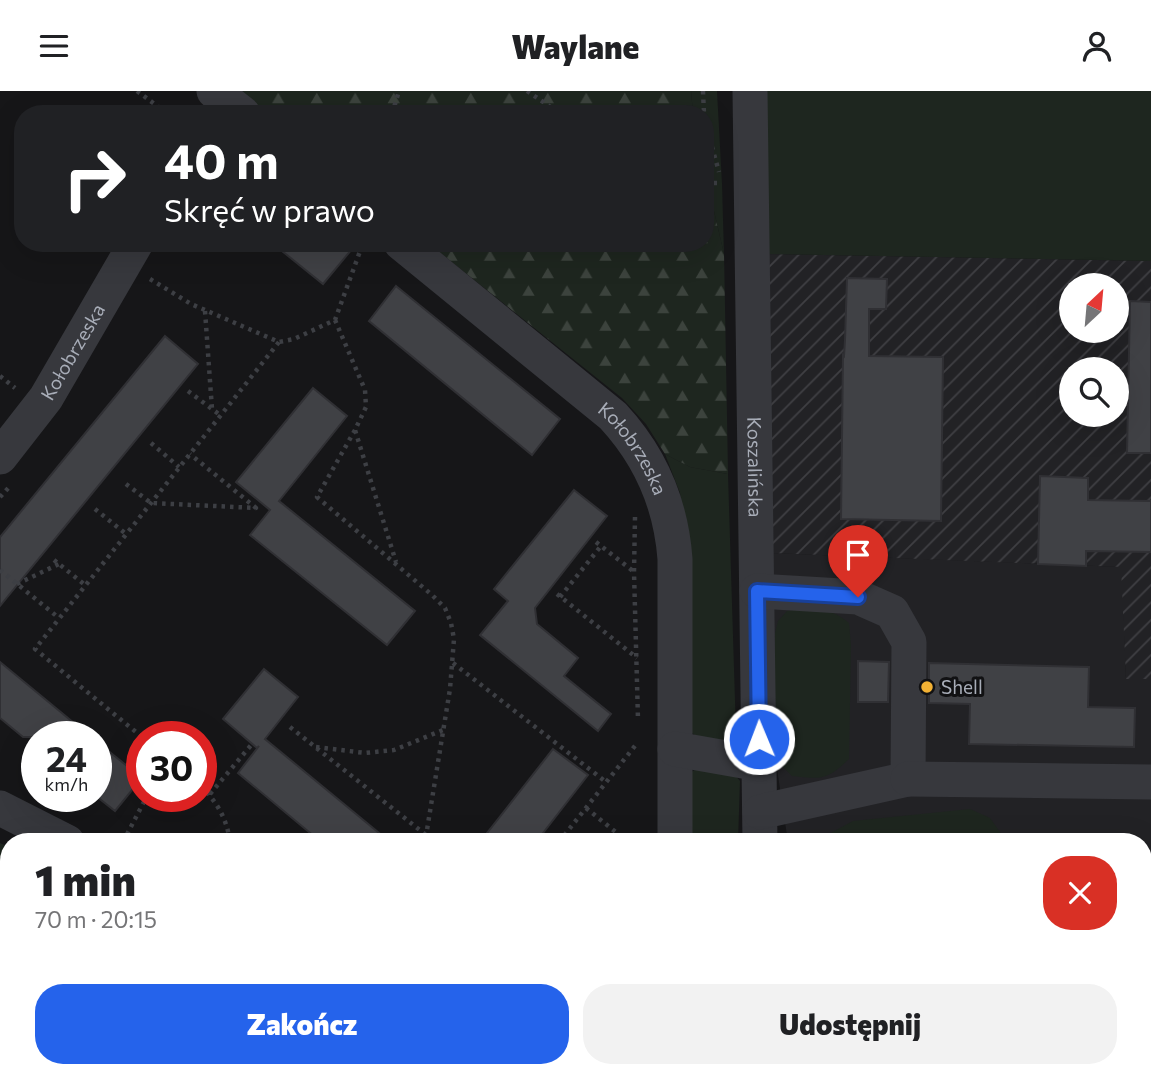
<!DOCTYPE html>
<html lang="pl">
<meta charset="utf-8">
<style>
body{margin:0;font-family:Commissioner,sans-serif;background:#f2f2f2;color:#202124;height:100vh;display:flex;flex-direction:column;font-size:26px;white-space:nowrap}
*{box-sizing:border-box;margin:0}
p{font-size:23px;color:#757577}
.icon{flex:none;width:38px;height:38px;fill:none;stroke:currentColor;stroke-width:2;stroke-linecap:round;stroke-linejoin:round}
.map{position:relative;flex:1;overflow:hidden}
.drawer{position:absolute;left:0px;top:742px;width:1152px;height:245px;display:flex;flex-direction:column;background:#fff;border-radius:28px 28px 0 0;box-shadow:0 7px 28px #0002}
.drawer>*{flex:none}
.guide{position:absolute;left:14px;top:14px;width:700px;height:147px;border-radius:28px;box-shadow:0 7px 28px #0002;background:#202124;color:#fff;overflow:hidden}
.needle{width:46px;rotate:26deg}
.tools{position:absolute;left:1059px;top:182px;display:grid;gap:14px}
.tools a{display:grid;place-items:center;width:70px;height:70px;border-radius:50%;background:#fff;box-shadow:0 7px 28px #0002;font-size:35px}
.speed{position:absolute;left:21px;top:630px;display:flex;gap:14px;font-size:35px;font-weight:700;text-align:center}
.speed>*{display:grid;place-content:center;width:91px;height:91px;border-radius:50%;background:#fff;box-shadow:0 7px 28px #0002;line-height:1}
.speed small{font-size:18px;font-weight:400}
.speed .limit{border:10px solid #d22;background:#fff;color:#111}
.pin{position:absolute;display:grid;place-items:center;width:60px;height:60px;color:#fff;margin:-72px -30px;border-radius:50% 50% 50% 0;rotate:-45deg;box-shadow:0 0 7px #0007}
.pin .icon{rotate:45deg}
.me{position:absolute;width:77px;margin:-38px;rotate:359deg;stroke-linejoin:round;filter:drop-shadow(0 0 5px #0008)}
.turn{display:flex;align-items:center;gap:24px;height:147px;padding:0 35px;font-size:32px}
.turn .icon{width:91px;height:91px;stroke-width:2.5}
.turn b{display:block;font-size:49px;line-height:60px}
.round{display:grid;place-items:center;flex:none;width:74px;height:74px;border-radius:28px;background:#f2f2f2}
.head{display:flex;align-items:center;justify-content:space-between;height:119px;padding:0 35px}
h1{font-size:42px;font-weight:800;line-height:52px}
.button{display:flex;gap:14px;margin-top:auto;padding:14px 35px}
.button a{flex:1;height:80px;border-radius:28px;background:#2563eb;color:#fff;font-size:28px;font-weight:800;line-height:80px;text-align:center}
.button a+a{background:#f2f2f2;color:#202124}
header{display:flex;justify-content:space-between;align-items:center;height:91px;padding:0 35px;background:#fff;font-size:32px;font-weight:800}
.map>svg:first-child{display:block}
.built{fill:#222225}
.industrial{fill:url(#industrial-furrows);fill-rule:evenodd}
.grass{fill:#1e261f}
.forest{fill:url(#forest-firs)}
.building{fill:#404145;stroke:#303034;stroke-width:2}
.lines{fill:none;stroke-linecap:round;stroke-linejoin:round}
.path{stroke:#3d3f44;stroke-width:4.5;stroke-dasharray:3.5 5;stroke-linecap:butt}
.minor{stroke:#37383d;stroke-width:35}
.major{stroke:#53555c;stroke-width:38}
.route-casing{stroke:#184099;stroke-width:18}
.route{stroke:#2563eb;stroke-width:12}
.poi-dot{fill:#f2b134;stroke:#111113;stroke-width:2.5}
.labels{text-anchor:middle;stroke-width:6;stroke-linejoin:round;paint-order:stroke}
.street-label{font-size:19px;fill:#a8adb8;stroke:#111113}
.poi-label{font-size:19px;fill:#a8adb8;stroke:#111113;text-anchor:start}
</style>
<header><svg class="icon" aria-label="menu" viewBox="0 0 24 24"><path d="M4 6h16M4 12h16M4 18h16"/></svg>Waylane<svg class="icon" aria-label="person" viewBox="0 0 24 24"><circle cx="12" cy="8" r="4"/><path d="M4 21q1-7 8-7t8 7"/></svg></header>
<div class="map">
<svg width="1151" height="987" viewBox="0 0 1151 987">
<defs>
<pattern id="industrial-furrows" width="10" height="10" patternUnits="userSpaceOnUse" patternTransform="scale(1.75)"><rect width="10" height="10" fill="#222225"/><path d="M-1 1l2-2M0 10L10 0M9 11l2-2" fill="none" stroke="#3f3f43"/></pattern>
<pattern id="forest-firs" width="22" height="20" patternUnits="userSpaceOnUse" patternTransform="scale(1.75)"><rect width="22" height="20" fill="#1e261f"/><path d="M5 1l3.5 6h-7zM16 11l3.5 6h-7z" fill="#3c433d"/></pattern>
</defs>
<rect width="100%" height="100%" fill="#161618"/>
<path class="built" d="M771,462L1122,476L1126,588H1151V987H804L803,978H1143V751H788L773,651Z
M0,935L9,938V978H121L146,987H0Z"/>
<path class="industrial" d="M768,163L1151,170V588H1126L1121,476L771,462ZM1071,194H1116V240H1071ZM1071,278H1116V324H1071Z"/>
<path class="grass" d="M691,0H717L722,92L724,163L705,82V23H693Z
M766,0H1151V170L768,163Z
M665,363L690,376L728,383L736,642C723,654 705,654 692,642L687,460L680,402Z
M805,517C823,518 835,520 849,532L851,554L849,668C826,690 822,688 792,685L781,674L773,651L775,542L778,530L787,520Z
M696,678L735,684L740,690L738,751H685L690,682Z
M970,718L990,727L1007,751H814L853,730Z
M0,752L9,756V830L0,827Z
M1143,785H1151V880L1143,872Z
M437,978H660L654,987H482Z
M674,978H714L711,987H669Z
M803,978H958L962,987H804Z"/>
<path class="forest" d="M237,0H691L693,23H266Z
M705,82L724,163L728,383L690,376L665,363L646,333L622,307L428,152H705Z"/>
<path class="building" d="M272,152H357L323,193Z
M847,187L887,188L886,218H869V265L943,266L941,430L841,428L843,264L844,265L845,249Z
M396,195L560,328L532,364L369,230Z
M1130,210L1151,211V362H1127Z
M165,245L198,273L0,515V446Z
M313,297L347,325L279,410L415,520L387,554L250,444L270,419L236,391Z
M1040,385L1088,387V409L1151,410V461L1086,460V475L1038,473Z
M574,399L607,425L535,517L537,533L578,567L564,585L611,623L598,640L480,544L508,510L494,498Z
M858,570L889,571L888,611H858Z
M0,571L91,646H23L0,627Z
M929,572L1089,576L1088,616L1135,617L1134,656L969,653L970,613L929,612Z
M264,578L298,606L265,648L390,751H321L238,682L259,655L257,657L223,628Z
M96,650L142,687L115,720L96,705Z
M553,658L588,684L536,751H480Z"/>
<g class="lines">
<path class="path" d="M137,0L168,23
M527,0L561,23
M703,0L704,23
M392,23L399,0
M705,31L719,81
M705,92H722
M150,188L191,213L279,251L294,248L335,229L363,152
M205,220L212,318
M335,229L365,299L366,316L355,339L396,471
M0,285L15,297
M188,300L220,324
M355,339L317,406L432,504L445,517L451,532L454,548L450,598L425,751
M151,352L179,376
M126,393L151,412L256,417L190,363
M0,406L11,394
M95,418L126,443
M635,426L634,481L638,629
M596,451L633,480
M54,469L85,494
M0,479L59,527
M17,493L59,473
M557,503L637,567
M560,506L601,455
M453,572L606,691
M290,636L426,744L440,751
M142,646L35,558L279,251
M316,656L365,662L394,659L443,639
M201,695C217,711 227,728 230,751
M210,703L252,653
M586,717L628,751
M123,751L147,705
M559,751L638,651
M859,978L869,987
M331,987L334,980"/>
<g class="minor">
<path d="M214,0L243,23"/>
<path id="s1" d="M750,0L760,751"/>
<path id="s2" d="M401,152L613,325C650,365 671,413 675,468V751"/>
<path id="s3" d="M0,366L46,307L136,152"/>
<path d="M757,500L858,506L892,521L909,551L908,688L760,721"/>
<path d="M675,658L760,673"/>
<path d="M908,688L1151,691"/>
<path d="M0,717L67,751"/>
<path d="M1143,899L1151,912"/>
<path d="M0,948L9,952"/>
<path d="M83,978L106,987"/>
<path d="M777,978L778,987"/>
</g>
<path class="major" d="M0,851L9,854
M372,978L397,987
M725,987L732,978"/>
</g>
<g class="lines">
<defs>
<path id="route" d="M759,648L757,500L858,506"/>
</defs>
<use href="#route" class="route-casing"/>
<use href="#route" class="route"/>
</g>
<circle class="poi-dot" cx="927" cy="596" r="7"/>
<g class="labels">
<g class="street-label">
<text dy="7" stroke="none"><textPath href="#s3" startOffset="128">Kołobrzeska</textPath></text>
<text dy="7" stroke="none"><textPath href="#s2" startOffset="312">Kołobrzeska</textPath></text>
<text dy="7" stroke="none"><textPath href="#s1" startOffset="376">Koszalińska</textPath></text>
</g>
<g class="poi-label">
<text x="941" y="603">Shell</text>
</g>
</g>
</svg>
<div class="tools">
<a><svg class="needle" viewBox="-14 -14 28 28"><path d="M0-13l5 13h-10z" fill="#e53935"/><path d="M0 13l5-13h-10z" fill="#757577"/></svg></a>
<a><svg class="icon" aria-label="search" viewBox="0 0 24 24"><circle cx="10" cy="10" r="6"/><path d="M15 15l6 6"/></svg></a>
</div>
<div class="speed"><div>24<small>km/h</small></div><div class="limit">30</div></div>
<div class="pin" style="left:858px;top:506px;background:#d93025"><svg class="icon" aria-label="arrive" viewBox="0 0 24 24"><path d="M6 21V4h12l-3 4 3 4H6"/></svg></div>
<svg class="me" style="left:759px;top:648px" viewBox="-20 -20 40 40"><circle r="17" fill="#2563eb" stroke="#fff" stroke-width="3"/><path d="M0-11L8 9 0 5-8 9z" fill="#fff"/></svg>
<div class="guide">
<div class="turn"><svg class="icon" aria-label="right" viewBox="0 0 24 24"><path d="M7 20v-9h11M14 6l5 5-5 5"/></svg><div><b>40 m</b>Skręć w prawo</div></div>
</div>
<section class="drawer">
<div class="head"><div><h1>1 min</h1><p>70 m · 20:15</p></div><a class="round" style="background:#d93025;color:#fff"><svg class="icon" aria-label="close" viewBox="0 0 24 24"><path d="M6 6l12 12M18 6L6 18"/></svg></a></div>
<div class="button"><a>Zakończ</a><a>Udostępnij</a></div>
</section>
</div>
